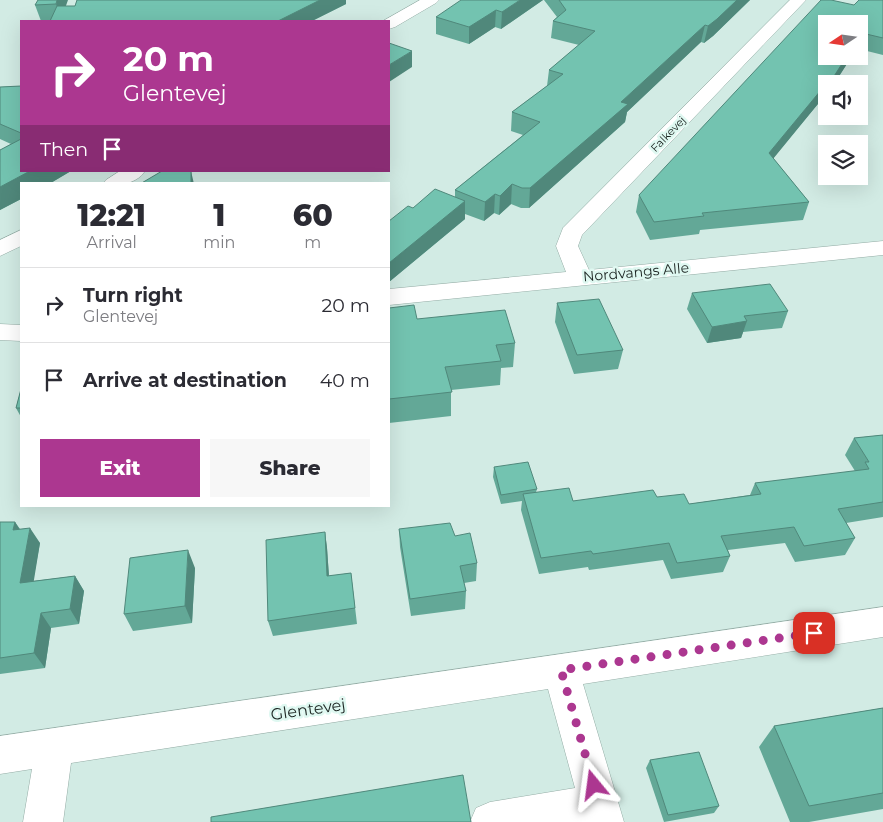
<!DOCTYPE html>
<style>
body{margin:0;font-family:Montserrat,sans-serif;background:#f7f7f7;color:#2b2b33;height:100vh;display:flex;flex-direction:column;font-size:19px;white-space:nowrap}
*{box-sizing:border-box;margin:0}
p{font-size:16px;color:#7c7c81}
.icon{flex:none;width:28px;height:28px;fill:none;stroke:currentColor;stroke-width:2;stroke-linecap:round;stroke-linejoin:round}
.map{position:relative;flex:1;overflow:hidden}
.side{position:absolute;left:20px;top:182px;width:370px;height:325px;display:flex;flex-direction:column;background:#fff;border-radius:0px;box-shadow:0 5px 20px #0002}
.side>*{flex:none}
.banner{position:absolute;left:20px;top:20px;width:370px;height:152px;border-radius:0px;box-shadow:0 5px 20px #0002;background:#ac3790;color:#fff;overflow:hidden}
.needle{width:32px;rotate:257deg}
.buttons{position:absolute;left:818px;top:15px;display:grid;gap:10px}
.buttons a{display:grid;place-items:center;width:50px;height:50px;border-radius:0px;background:#fff;box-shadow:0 5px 20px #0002;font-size:25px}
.pin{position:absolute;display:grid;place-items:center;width:42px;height:42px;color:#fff;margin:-21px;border-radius:10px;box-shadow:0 2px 8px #0006}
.me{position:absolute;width:55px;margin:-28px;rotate:344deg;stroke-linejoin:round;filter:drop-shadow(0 0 4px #0008)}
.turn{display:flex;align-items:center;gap:18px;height:105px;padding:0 20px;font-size:22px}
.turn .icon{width:65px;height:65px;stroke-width:2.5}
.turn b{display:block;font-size:35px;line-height:42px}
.then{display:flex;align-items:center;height:48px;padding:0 20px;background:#0003;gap:10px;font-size:19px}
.eta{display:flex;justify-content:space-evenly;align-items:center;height:85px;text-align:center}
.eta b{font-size:30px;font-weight:800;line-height:35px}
.primary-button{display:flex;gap:10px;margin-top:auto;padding:10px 20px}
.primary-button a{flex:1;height:58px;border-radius:0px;background:#ac3790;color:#fff;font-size:20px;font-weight:800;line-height:58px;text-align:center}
.primary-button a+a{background:#f7f7f7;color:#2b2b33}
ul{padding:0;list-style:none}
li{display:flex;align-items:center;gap:15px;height:75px;padding:0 20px;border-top:1px solid #e1e1e2}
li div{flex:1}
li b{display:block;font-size:19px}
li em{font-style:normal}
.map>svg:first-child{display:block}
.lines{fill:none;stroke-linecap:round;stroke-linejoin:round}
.minor-casing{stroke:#94aca5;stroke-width:1}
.minor{fill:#fff;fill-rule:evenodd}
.wall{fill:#63a897}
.shaded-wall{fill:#50887b}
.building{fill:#73c3b0;stroke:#50887b}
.route{stroke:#ac3790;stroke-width:9;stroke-dasharray:0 16.2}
.labels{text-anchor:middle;stroke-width:5;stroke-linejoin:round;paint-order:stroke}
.far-street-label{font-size:11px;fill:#1c2522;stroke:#dff8f1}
.street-label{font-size:14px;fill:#1c2522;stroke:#dff8f1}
.near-street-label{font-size:16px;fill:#1c2522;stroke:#dff8f1}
</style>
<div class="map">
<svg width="883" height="822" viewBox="0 0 883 822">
<rect width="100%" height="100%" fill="#d2ebe4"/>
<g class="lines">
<defs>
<path id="minor" d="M420,0H439L436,3L395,27L389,29V21H383Z
M790,0H806L582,235L578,246L589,270L883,241V255L389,305V289L566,272L556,246L563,228Z
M120,171H145C135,186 118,184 103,184L106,180Z
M21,230V246L0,256V240Z
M0,324L21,325V341L0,340Z
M883,607V637L583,684L624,822H470L476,808L490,802L575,788L548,689L71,763L63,822H23L32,769L0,774V736Z"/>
</defs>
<use href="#minor" class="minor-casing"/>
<use href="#minor" class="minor"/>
</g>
<path class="wall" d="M38,0L66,6H75L77,0H346V4L312,21H41L35,5Z
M543,0L501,29L495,27L469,44L436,34V17Z
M544,0H750L713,36L704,43L701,42L627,112L625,122L529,208H521L511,204L499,215L494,213L484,221L465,214V219L389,282V221L413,208L455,197V190L523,135L511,131L512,112L547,86L549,70L579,45L551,38L553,21L557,17Z
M883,0V55L859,49V24L826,56H852L834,84H826V96L824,100L822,99L773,158L809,202L803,220L700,230L699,234L650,240L636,212L639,195L854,5Z
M21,86V171H71L49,184H21V199L0,210V150L11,144L0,139V87Z
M692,293L788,311L782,328L743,332L741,338L707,343L687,309Z
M557,303L623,350L618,369L574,374L555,322Z
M389,308L417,319L515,343L513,367L501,368L500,385L451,390V416L389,423Z
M21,389V417L16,408Z
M883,435V517L846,523L855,538L845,555L795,562L785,543L728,550L730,556L723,572L671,579L663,560L589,570L588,567L539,574L521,510L522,501L501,504L493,477L494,467L537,489L536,492L573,501L657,497L689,504L750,495L755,483L855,471L845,455L854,438Z
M0,522H15L20,529L40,543L33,581L75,576L84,591L79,624L51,628L45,668L0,674Z
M399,529L455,536L477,563L476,581L464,583L466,591L465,609L411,616L400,547Z
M325,532L327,548L329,576L351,573L357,624L273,636L268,621Z
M195,568L192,623L133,631L124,614Z
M883,708V809L809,822H790L759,747L774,726Z
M650,760L719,806L714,813L664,822L646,768Z"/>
<path class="shaded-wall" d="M57,0H68L61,20L56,4Z
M320,0H346V4L312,21H278Z
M520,0H543L501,29L502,12Z
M737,0H750L713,36L704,43L708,26Z
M496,10L495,27L469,44V27Z
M705,25L701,42L627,112L625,122L529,208L530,188L621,102Z
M412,51V67L389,82V65Z
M847,56H852L834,84H829Z
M826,84L822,99L764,170L769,153Z
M30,171H71L49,184H21V199L0,210V187Z
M191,171L194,184H191Z
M512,184L511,204L499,215L500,196Z
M495,194L494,213L484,221L485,202Z
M465,201V219L389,282V263Z
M747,321L741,338L707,343L712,327Z
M15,522L25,538L13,530Z
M30,528L40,543L31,598L20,583Z
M325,532L327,548L330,592L327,576Z
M188,550L195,568L192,623L185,606Z
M75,576L84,591L79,624L70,609Z
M41,613L51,628L45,668L34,653Z"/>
<path class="building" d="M38,0H57L56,4L35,5Z
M77,0H320L278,21H50L57,6H75Z
M461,0H520L502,12L496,10L469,27L436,17Z
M559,0H737L717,19L708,26L705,25L621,102L628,104L530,188H522L512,184L500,196L495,194L485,202L455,190L540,122L512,112L563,74L549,70L595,31L553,21L566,10Z
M821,0H831L854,5L859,0H883V38L862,33L859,39V24H826V56H847L829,84L827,83L826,84L769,153L809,202L702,213L704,216L654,222L639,195Z
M389,43L412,51L389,65Z
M21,86V133L0,124V87Z
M21,139V171H30L0,187V150Z
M162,171H191V184H140Z
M435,189L465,201L389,263V221L408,206L413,208Z
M770,284L788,311L744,316L747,321L712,327L692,293Z
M599,299L623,350L577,355L557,303Z
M414,305L417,319L505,310L515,343L496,345L501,361L445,367L452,392L389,399V308Z
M21,389V408H16Z
M883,435V502L838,509L855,538L804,546L794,527L721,536L730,556L677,563L669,543L593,554L591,551L541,558L523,494L569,488L573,501L653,490L657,497L684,494L689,504L761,494L755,483L869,469L865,462H869L854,438Z
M528,462L537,489L501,495L494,467Z
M0,522H15L13,530L30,528L20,583L75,576L70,609L41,613L34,653L0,658Z
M450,523L455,536L470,533L477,563L460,566L466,591L410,599L399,529Z
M325,532L327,576L351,573L355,608L268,621L266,540Z
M188,550L185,606L124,614L130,558Z
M883,708V793L809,806L774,726Z
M699,752L719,806L668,815L650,760Z
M463,775L471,822H211V817Z"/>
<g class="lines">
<path class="route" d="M594,785L561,670L814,633"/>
</g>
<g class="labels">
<g class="far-street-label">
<text transform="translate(668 134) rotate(-46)" y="4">Falkevej</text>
</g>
<g class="street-label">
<text transform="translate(636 272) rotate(-5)" y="5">Nordvangs Alle</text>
</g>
<g class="near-street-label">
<text transform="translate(308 709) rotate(-8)" y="6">Glentevej</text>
</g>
</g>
</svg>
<div class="buttons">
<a><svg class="needle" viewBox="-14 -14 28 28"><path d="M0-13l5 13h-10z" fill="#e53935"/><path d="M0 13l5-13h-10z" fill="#7c7c81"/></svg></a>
<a><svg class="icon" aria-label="sound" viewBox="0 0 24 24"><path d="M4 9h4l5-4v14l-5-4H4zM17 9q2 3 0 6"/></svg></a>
<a><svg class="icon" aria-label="layers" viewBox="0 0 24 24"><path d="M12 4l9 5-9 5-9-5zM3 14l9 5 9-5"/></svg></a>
</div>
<div class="pin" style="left:814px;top:633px;background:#d93025"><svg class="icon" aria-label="arrive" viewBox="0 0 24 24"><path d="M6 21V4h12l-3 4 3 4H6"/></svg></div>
<svg class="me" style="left:594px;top:785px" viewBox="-20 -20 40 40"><path d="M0-17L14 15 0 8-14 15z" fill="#ac3790" stroke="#fff" stroke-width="4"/></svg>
<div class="banner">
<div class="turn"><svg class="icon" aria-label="right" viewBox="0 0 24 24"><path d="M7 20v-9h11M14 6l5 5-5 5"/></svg><div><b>20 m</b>Glentevej</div></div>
<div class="then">Then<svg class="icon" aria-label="arrive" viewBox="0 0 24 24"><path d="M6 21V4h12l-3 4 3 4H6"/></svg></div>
</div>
<section class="side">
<div class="eta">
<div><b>12:21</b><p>Arrival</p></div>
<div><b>1</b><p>min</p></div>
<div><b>60</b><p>m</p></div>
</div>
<ul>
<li><svg class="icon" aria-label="right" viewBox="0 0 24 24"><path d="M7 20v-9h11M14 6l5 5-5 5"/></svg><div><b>Turn right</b><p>Glentevej</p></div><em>20 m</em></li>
<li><svg class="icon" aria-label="arrive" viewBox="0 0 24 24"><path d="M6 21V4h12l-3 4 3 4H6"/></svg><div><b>Arrive at destination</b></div><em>40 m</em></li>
</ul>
<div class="primary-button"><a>Exit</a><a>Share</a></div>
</section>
</div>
